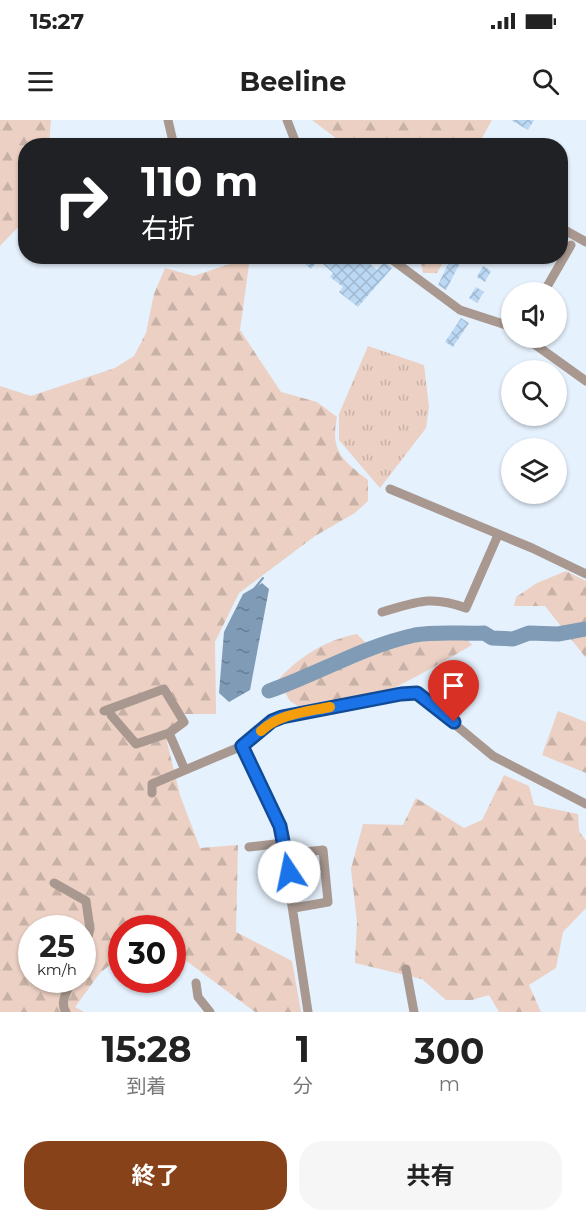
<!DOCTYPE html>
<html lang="ja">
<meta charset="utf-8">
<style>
body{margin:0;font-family:Montserrat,"Noto Sans JP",sans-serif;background:#f6f6f6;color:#222;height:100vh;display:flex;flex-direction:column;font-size:22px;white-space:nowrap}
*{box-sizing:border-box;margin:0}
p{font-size:20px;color:#767676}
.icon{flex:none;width:33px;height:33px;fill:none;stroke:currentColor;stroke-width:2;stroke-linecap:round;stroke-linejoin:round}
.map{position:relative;height:892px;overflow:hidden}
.details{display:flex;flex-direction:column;background:#fff;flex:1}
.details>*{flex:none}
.banner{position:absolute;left:18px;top:18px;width:550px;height:126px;border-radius:24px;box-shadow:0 2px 4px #0004;background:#202124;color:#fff;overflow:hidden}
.buttons{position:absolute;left:501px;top:162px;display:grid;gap:12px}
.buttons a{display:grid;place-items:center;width:66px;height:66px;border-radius:50%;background:#fff;box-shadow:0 2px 4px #0004;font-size:30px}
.speed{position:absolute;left:18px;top:795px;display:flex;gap:12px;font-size:30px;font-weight:700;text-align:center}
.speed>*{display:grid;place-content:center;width:78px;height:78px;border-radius:50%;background:#fff;box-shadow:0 2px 4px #0004;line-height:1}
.speed small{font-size:15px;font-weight:400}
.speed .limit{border:9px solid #d22;background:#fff;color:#111}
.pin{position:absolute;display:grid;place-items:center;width:51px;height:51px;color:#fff;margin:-62px -26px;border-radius:50% 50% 50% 0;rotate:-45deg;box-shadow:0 0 6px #0007}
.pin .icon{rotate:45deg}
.me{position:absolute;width:66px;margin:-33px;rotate:349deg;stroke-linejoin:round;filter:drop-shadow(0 0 4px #0008)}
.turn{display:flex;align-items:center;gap:21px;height:126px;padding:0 24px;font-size:27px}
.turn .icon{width:78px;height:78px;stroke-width:2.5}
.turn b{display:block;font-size:42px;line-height:51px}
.eta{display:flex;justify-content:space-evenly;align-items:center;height:102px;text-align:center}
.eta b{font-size:36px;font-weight:700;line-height:42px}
.action{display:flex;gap:12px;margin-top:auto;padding:12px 24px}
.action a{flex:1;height:69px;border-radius:24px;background:#87421a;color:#fff;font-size:24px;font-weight:700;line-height:69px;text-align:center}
.action a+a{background:#f6f6f6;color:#222}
.status{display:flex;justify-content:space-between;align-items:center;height:42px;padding:0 30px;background:#fff;direction:ltr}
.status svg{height:16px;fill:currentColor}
header{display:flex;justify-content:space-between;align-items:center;height:78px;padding:0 24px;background:#fff;font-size:27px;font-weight:700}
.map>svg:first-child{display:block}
.grass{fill:url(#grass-tufts)}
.forest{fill:url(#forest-firs);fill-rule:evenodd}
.water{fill:url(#water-ripples)}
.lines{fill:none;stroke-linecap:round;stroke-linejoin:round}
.stream{stroke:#7f9bb6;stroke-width:2}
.river{stroke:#7f9bb6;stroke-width:15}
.building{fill:url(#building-cross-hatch)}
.minor{stroke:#a89890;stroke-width:9}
.route-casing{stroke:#114b97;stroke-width:15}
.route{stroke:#1a73e8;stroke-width:10}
.slow{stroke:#f59e0b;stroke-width:10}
</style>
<div class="status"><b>15:27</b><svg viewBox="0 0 49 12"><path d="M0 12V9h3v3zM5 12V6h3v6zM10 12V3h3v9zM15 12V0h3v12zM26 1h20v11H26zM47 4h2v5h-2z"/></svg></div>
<header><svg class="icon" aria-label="menu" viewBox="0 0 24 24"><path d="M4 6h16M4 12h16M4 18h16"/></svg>Beeline<svg class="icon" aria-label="search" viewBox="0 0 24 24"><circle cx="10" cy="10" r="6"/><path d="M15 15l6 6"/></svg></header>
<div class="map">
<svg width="586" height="892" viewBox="0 0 586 892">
<defs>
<pattern id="grass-tufts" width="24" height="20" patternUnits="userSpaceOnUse" patternTransform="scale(1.5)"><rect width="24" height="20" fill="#ebd0c3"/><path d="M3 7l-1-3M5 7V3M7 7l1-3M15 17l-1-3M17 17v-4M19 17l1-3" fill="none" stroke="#c8b2a7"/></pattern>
<pattern id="forest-firs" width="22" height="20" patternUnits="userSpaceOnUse" patternTransform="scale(1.5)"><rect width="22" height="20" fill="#ebd0c3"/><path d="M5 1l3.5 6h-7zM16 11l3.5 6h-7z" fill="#c8b2a7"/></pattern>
<pattern id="water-ripples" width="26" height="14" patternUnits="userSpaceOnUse" patternTransform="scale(1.5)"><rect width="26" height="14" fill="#7f9bb6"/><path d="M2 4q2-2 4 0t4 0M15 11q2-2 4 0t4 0" fill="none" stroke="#667d93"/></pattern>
<pattern id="building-cross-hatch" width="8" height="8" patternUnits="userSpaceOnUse" patternTransform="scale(1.5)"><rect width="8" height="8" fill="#bbd8f4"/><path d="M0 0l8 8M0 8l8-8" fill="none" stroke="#a0b8d0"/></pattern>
</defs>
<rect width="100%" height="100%" fill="#e5f1fd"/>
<path class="grass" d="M368,226L424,245L429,287L426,308L380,368L339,320V294Z"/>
<path class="forest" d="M0,0H51L49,25L26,26L25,100L0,126Z
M312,0H492L478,25H345Z
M250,137L240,210L281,272L317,282L337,297C330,331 342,340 368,360V381L355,393L315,416L239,473L215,522L216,594H184L167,622L180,675L200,728L238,725L236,812L292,841L301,892H255L173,831L172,808H122L121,836L100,853L75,887L84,892H0V266L31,276L115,248L134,236L146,213L154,174L165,148L194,156ZM32,808H82V860H32Z
M420,137V136L446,137L437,153H423Z
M566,451L586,461V538L545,486H514L516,477L537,463Z
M456,506L472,525C416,557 377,582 312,595L290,581L278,560C300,536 326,520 357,514L374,531Z
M558,591L586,602V653L542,635Z
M504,655L529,666L534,685L578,694L579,711L586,721V788L563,812L556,848L529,865L541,892H499L489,875L472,880H446L422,859L355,843L357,802L351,749L363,704L403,705L416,678L464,708L482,700Z"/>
<path class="water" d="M262,463L269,469L250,570L229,582L219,573L224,512L243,474Z"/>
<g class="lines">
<path class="stream" d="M254,469L263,458"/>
<path class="river" d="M269,571C318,554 364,526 415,515C437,511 463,514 484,513L492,518L513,519L529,513L558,514L586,509"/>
</g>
<path class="building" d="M511,0H534L528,10Z
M296,136H321L311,149Z
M328,136H336L342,142L347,136H361L377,150L384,142L392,148L358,187L339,172L343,167L330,157L333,153L323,144Z
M451,138L460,143L446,170L438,165Z
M483,146L491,151L485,162L477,157Z
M476,167L484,172L477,183L469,178Z
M461,198L469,203L453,227L445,222Z"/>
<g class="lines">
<path class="minor" d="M168,0L174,26
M287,0L297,26
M561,108L586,122
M387,136L460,190L512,207
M544,172L571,125
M526,218L586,261
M390,369L532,428L586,454
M382,492C417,482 431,475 466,488L498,415
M110,589L111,595L136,624L169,613L185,650
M104,591L164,569L184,602L169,613
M242,626L280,706L308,892
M152,673V664L242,626L272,601L317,590L417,573L493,636L586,684
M249,727L283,723
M286,734L323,730L328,782L294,788
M54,763L86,781L90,809L82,839
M406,849L414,892
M196,863L198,877L210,892
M66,892C59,882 68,869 73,860"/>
</g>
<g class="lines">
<defs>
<path id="route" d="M289,752L280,706L242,626L272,601L282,597L401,574L417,573L454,602"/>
</defs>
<use href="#route" class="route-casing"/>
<use href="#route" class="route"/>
<path class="slow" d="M261,611C279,594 306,592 330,587"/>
</g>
</svg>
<div class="buttons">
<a><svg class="icon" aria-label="sound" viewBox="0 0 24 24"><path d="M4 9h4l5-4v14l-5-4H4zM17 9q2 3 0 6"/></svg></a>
<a><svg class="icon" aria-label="search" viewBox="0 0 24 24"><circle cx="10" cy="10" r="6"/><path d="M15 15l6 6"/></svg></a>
<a><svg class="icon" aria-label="layers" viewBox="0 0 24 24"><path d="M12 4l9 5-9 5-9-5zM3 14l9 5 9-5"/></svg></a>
</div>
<div class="speed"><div>25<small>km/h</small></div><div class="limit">30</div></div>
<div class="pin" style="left:454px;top:602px;background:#d93025"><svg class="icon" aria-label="arrive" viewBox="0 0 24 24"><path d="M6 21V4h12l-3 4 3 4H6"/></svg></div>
<svg class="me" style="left:289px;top:752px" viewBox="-20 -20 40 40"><circle r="19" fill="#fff"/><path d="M0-13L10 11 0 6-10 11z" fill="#1a73e8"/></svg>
<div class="banner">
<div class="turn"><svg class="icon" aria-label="right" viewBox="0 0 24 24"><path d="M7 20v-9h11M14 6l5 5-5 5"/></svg><div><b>110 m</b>右折</div></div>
</div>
</div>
<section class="details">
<div class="eta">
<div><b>15:28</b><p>到着</p></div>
<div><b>1</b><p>分</p></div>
<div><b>300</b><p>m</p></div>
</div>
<div class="action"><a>終了</a><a>共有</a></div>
</section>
